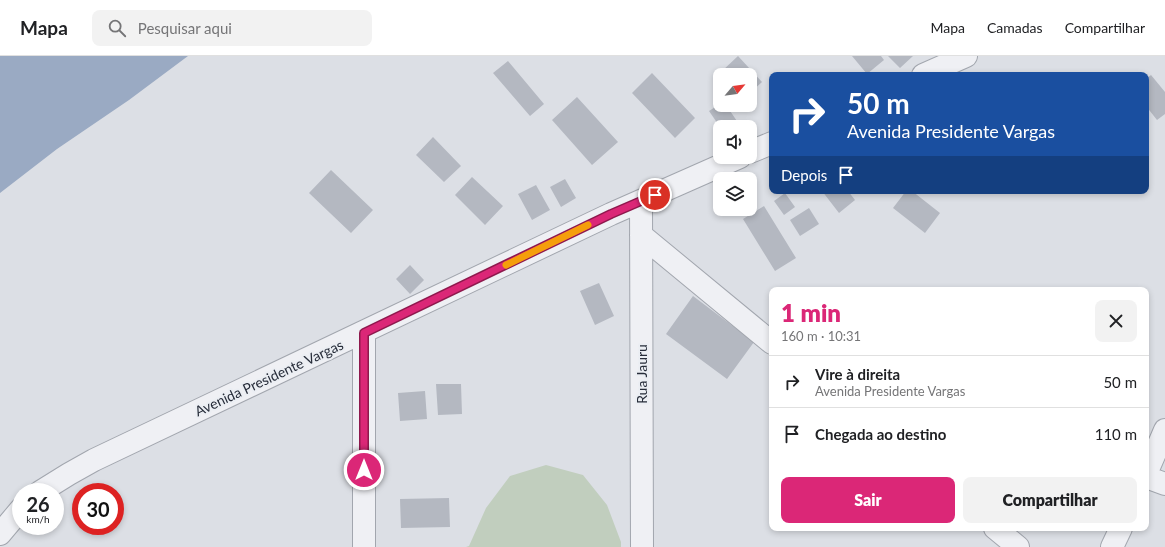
<!DOCTYPE html>
<html lang="pt">
<meta charset="utf-8">
<style>
body{margin:0;font-family:Lato,sans-serif;background:#f2f2f2;color:#202124;height:100vh;display:flex;flex-direction:column;font-size:15px;white-space:nowrap}
*{box-sizing:border-box;margin:0}
p{font-size:13px;color:#757577}
.icon{flex:none;width:22px;height:22px;fill:none;stroke:currentColor;stroke-width:2;stroke-linecap:round;stroke-linejoin:round}
.map{position:relative;flex:1;overflow:hidden}
.panel{position:absolute;left:769px;top:231px;width:380px;height:244px;display:flex;flex-direction:column;background:#fff;border-radius:8px;box-shadow:0 2px 6px #0003}
.panel>*{flex:none}
.hud{position:absolute;left:769px;top:16px;width:380px;height:122px;border-radius:8px;box-shadow:0 2px 6px #0003;background:#1a4fa0;color:#fff;overflow:hidden}
.needle{width:26px;rotate:61deg}
.buttons{position:absolute;left:713px;top:12px;display:grid;gap:8px}
.buttons a{display:grid;place-items:center;width:44px;height:44px;border-radius:8px;background:#fff;box-shadow:0 2px 6px #0003;font-size:20px}
.speed{position:absolute;left:12px;top:427px;display:flex;gap:8px;font-size:20px;font-weight:700;text-align:center}
.speed>*{display:grid;place-content:center;width:52px;height:52px;border-radius:50%;background:#fff;box-shadow:0 2px 6px #0003;line-height:1}
.speed small{font-size:10px;font-weight:400}
.speed .limit{border:6px solid #d22;background:#fff;color:#111}
.pin{position:absolute;display:grid;place-items:center;width:34px;height:34px;color:#fff;margin:-17px;border:2px solid #fff;border-radius:50%;box-shadow:0 1px 4px #0007}
.me{position:absolute;width:44px;margin:-22px;rotate:0deg;stroke-linejoin:round;filter:drop-shadow(0 0 3px #0008)}
.turn{display:flex;align-items:center;gap:14px;height:84px;padding:0 12px;font-size:18px}
.turn .icon{width:52px;height:52px;stroke-width:2.5}
.turn b{display:block;font-size:28px;line-height:34px}
.then{display:flex;align-items:center;height:38px;padding:0 12px;background:#0003;gap:8px;font-size:15px}
.round{display:grid;place-items:center;flex:none;width:42px;height:42px;border-radius:8px;background:#f2f2f2}
.headline{display:flex;align-items:center;justify-content:space-between;height:68px;padding:0 12px}
h1{font-size:24px;font-weight:800;line-height:30px;color:#db2777}
.button{display:flex;gap:8px;margin-top:auto;padding:8px 12px}
.button a{flex:1;height:46px;border-radius:8px;background:#db2777;color:#fff;font-size:16px;font-weight:800;line-height:46px;text-align:center}
.button a+a{background:#f2f2f2;color:#202124}
ul{padding:0;list-style:none}
li{display:flex;align-items:center;gap:12px;height:52px;padding:0 12px;border-top:1px solid #e0e0e0}
li div{flex:1}
li b{display:block;font-size:15px}
li em{font-style:normal}
header{display:flex;align-items:center;gap:24px;box-sizing:border-box;height:56px;padding:0 20px;background:#fff;border-bottom:1px solid #e0e0e0}
header strong{font-size:19px}
nav{display:flex;gap:22px;margin-inline-start:auto;font-size:14px}
.search{width:280px;height:36px;background:#f2f2f2;display:flex;align-items:center;gap:10px;box-sizing:border-box;padding:0 14px;border-radius:8px;color:#757577;font-size:15px}
.map>svg:first-child{display:block}
.green{fill:#c1cebe}
.water{fill:#9aaac3}
.building{fill:#b4b8c1}
.lines{fill:none;stroke-linecap:round;stroke-linejoin:round}
.minor-casing{stroke:#a2a6ae;stroke-width:24}
.minor{stroke:#eff0f4;stroke-width:22}
.route-casing{stroke:#8e194d;stroke-width:10}
.route{stroke:#db2777;stroke-width:7}
.slow{stroke:#f59e0b;stroke-width:7}
.labels{text-anchor:middle;stroke-width:4;stroke-linejoin:round;paint-order:stroke}
.street-label{font-size:14px;fill:#272d3a;stroke:#ebeef3}
</style>
<header>
<strong>Mapa</strong>
<div class="search"><svg class="icon" aria-label="search" viewBox="0 0 24 24"><circle cx="10" cy="10" r="6"/><path d="M15 15l6 6"/></svg>Pesquisar aqui</div>
<nav><a>Mapa</a><a>Camadas</a><a>Compartilhar</a></nav>
</header>
<div class="map">
<svg width="1165" height="491" viewBox="0 0 1165 491">
<rect width="100%" height="100%" fill="#dcdfe5"/>
<path class="green" d="M546,409L583,419L607,449L621,486V491H466L469,490L486,452L510,420Z"/>
<path class="water" d="M0,0H188L129,44L57,93L0,137Z"/>
<path class="building" d="M738,0L762,26L750,37V19H726L722,15Z
M852,0H881L884,4L867,18Z
M888,0H913L900,12Z
M508,5L544,48L530,60L493,17Z
M652,17L695,62L675,82L632,37Z
M1151,19L1165,36V58L1157,64L1146,50V23Z
M577,41L618,86L592,109L552,64Z
M720,48L726,49L741,71H720L709,55Z
M433,81L461,110L444,126L416,99Z
M331,114L373,154L351,177L309,137Z
M472,121L503,150L485,169L455,139Z
M565,123L576,142L561,151L550,131Z
M536,129L550,154L532,164L518,138Z
M822,135H848L855,144L839,157Z
M906,135H912L940,157L925,177L893,152Z
M785,137L795,151L784,159L774,145Z
M764,150L796,202L775,215L743,163Z
M809,152L819,168L800,180L790,164Z
M410,209L424,224L410,238L396,223Z
M599,227L614,260L595,269L580,235Z
M693,240L754,286L727,323L666,278Z
M436,328H461L462,358L438,359Z
M425,335L427,363L400,365L398,337Z
M449,442L450,471L401,472L400,443Z"/>
<g class="lines">
<defs>
<path id="minor" d="M923,19L966,0
M750,96L772,87
M641,145L642,491
M641,179L772,287
M1146,418L1165,374
M1146,421L1165,428
M40,436L69,418L94,404L611,158L740,101
M995,472L1018,491
M0,478L21,453
M364,491V277
M1112,491L1121,472"/>
</defs>
<use href="#minor" class="minor-casing"/>
<use href="#minor" class="minor"/>
</g>
<g class="lines">
<defs>
<path id="route" d="M364,414V277L611,158L655,139"/>
</defs>
<use href="#route" class="route-casing"/>
<use href="#route" class="route"/>
<path class="slow" d="M506,209L588,169"/>
</g>
<g class="labels">
<g class="street-label">
<text transform="translate(642 318) rotate(-90)" y="5">Rua Jauru</text>
<text transform="translate(269 322) rotate(-25)" y="5">Avenida Presidente Vargas</text>
</g>
</g>
</svg>
<div class="buttons">
<a><svg class="needle" viewBox="-14 -14 28 28"><path d="M0-13l5 13h-10z" fill="#e53935"/><path d="M0 13l5-13h-10z" fill="#757577"/></svg></a>
<a><svg class="icon" aria-label="sound" viewBox="0 0 24 24"><path d="M4 9h4l5-4v14l-5-4H4zM17 9q2 3 0 6"/></svg></a>
<a><svg class="icon" aria-label="layers" viewBox="0 0 24 24"><path d="M12 4l9 5-9 5-9-5zM3 14l9 5 9-5"/></svg></a>
</div>
<div class="speed"><div>26<small>km/h</small></div><div class="limit">30</div></div>
<div class="pin" style="left:655px;top:139px;background:#d93025"><svg class="icon" aria-label="arrive" viewBox="0 0 24 24"><path d="M6 21V4h12l-3 4 3 4H6"/></svg></div>
<svg class="me" style="left:364px;top:414px" viewBox="-20 -20 40 40"><circle r="17" fill="#db2777" stroke="#fff" stroke-width="3"/><path d="M0-11L8 9 0 5-8 9z" fill="#fff"/></svg>
<div class="hud">
<div class="turn"><svg class="icon" aria-label="right" viewBox="0 0 24 24"><path d="M7 20v-9h11M14 6l5 5-5 5"/></svg><div><b>50 m</b>Avenida Presidente Vargas</div></div>
<div class="then">Depois<svg class="icon" aria-label="arrive" viewBox="0 0 24 24"><path d="M6 21V4h12l-3 4 3 4H6"/></svg></div>
</div>
<section class="panel">
<div class="headline"><div><h1>1 min</h1><p>160 m · 10:31</p></div><a class="round"><svg class="icon" aria-label="close" viewBox="0 0 24 24"><path d="M6 6l12 12M18 6L6 18"/></svg></a></div>
<ul>
<li><svg class="icon" aria-label="right" viewBox="0 0 24 24"><path d="M7 20v-9h11M14 6l5 5-5 5"/></svg><div><b>Vire à direita</b><p>Avenida Presidente Vargas</p></div><em>50 m</em></li>
<li><svg class="icon" aria-label="arrive" viewBox="0 0 24 24"><path d="M6 21V4h12l-3 4 3 4H6"/></svg><div><b>Chegada ao destino</b></div><em>110 m</em></li>
</ul>
<div class="button"><a>Sair</a><a>Compartilhar</a></div>
</section>
</div>
